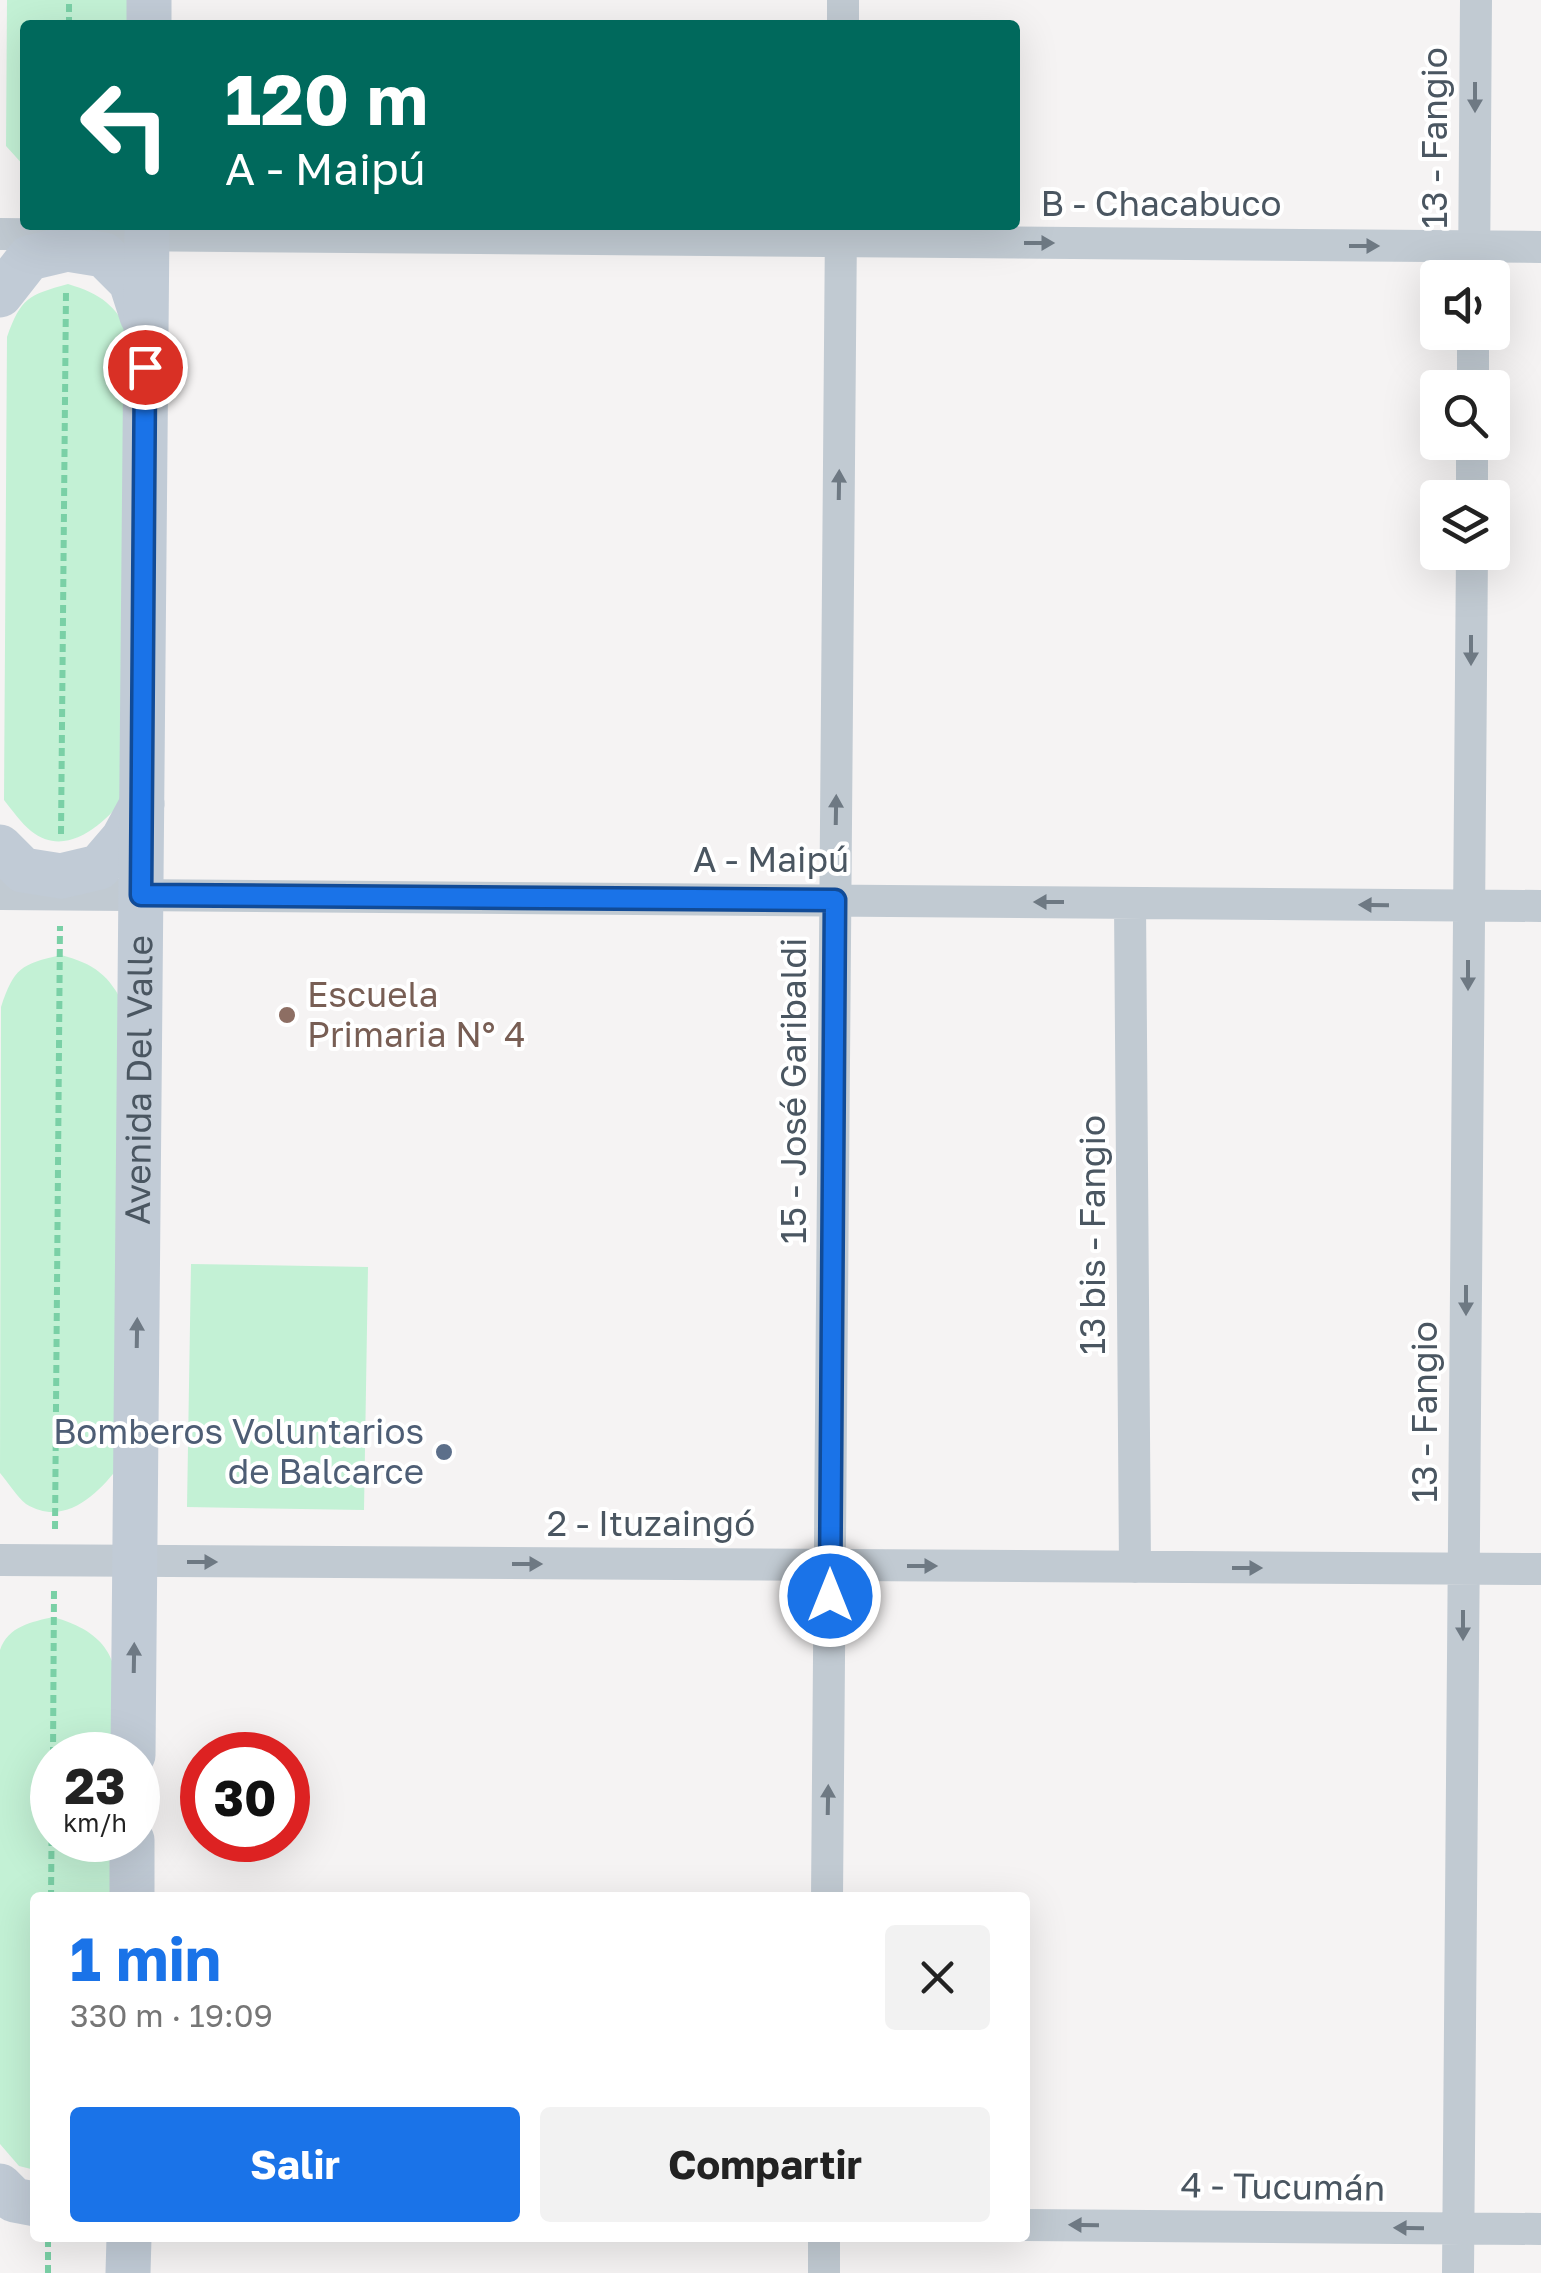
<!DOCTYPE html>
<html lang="es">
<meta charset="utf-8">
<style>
body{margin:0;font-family:"Golos Text",sans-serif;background:#f2f2f2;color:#222;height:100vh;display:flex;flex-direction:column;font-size:38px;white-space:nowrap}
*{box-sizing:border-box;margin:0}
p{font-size:32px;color:#767676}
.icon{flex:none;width:55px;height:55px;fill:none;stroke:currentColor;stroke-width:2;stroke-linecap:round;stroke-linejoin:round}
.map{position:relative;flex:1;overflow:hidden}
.sheet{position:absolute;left:30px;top:1892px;width:1000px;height:350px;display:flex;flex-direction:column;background:#fff;border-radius:10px;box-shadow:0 10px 40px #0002}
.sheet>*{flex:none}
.banner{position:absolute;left:20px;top:20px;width:1000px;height:210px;border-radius:10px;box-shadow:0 10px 40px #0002;background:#00695c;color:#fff;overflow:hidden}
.fabs{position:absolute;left:1420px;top:260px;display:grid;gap:20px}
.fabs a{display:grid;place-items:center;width:90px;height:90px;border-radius:10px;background:#fff;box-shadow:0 10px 40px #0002;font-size:50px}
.speed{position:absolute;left:30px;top:1732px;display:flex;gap:20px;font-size:50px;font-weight:700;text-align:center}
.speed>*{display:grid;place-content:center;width:130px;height:130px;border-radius:50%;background:#fff;box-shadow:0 10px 40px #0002;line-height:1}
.speed small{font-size:25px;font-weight:400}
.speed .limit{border:15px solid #d22;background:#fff;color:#111}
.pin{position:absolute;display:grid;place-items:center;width:85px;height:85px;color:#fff;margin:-42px;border:5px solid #fff;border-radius:50%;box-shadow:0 2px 10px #0007}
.me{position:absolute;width:110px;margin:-55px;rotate:0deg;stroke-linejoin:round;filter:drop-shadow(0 0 8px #0008)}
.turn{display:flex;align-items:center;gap:35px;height:210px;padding:0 40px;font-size:45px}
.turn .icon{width:130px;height:130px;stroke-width:2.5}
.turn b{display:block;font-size:70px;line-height:85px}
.round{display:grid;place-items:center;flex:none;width:105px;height:105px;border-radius:10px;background:#f2f2f2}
.headline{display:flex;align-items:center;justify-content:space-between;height:170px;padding:0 40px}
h1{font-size:60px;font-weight:700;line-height:75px;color:#1a73e8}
.cta{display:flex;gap:20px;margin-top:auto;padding:20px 40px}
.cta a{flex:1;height:115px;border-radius:10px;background:#1a73e8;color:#fff;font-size:40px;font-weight:700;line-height:115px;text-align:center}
.cta a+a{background:#f2f2f2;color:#222}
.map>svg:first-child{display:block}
.green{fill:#c3f1d5}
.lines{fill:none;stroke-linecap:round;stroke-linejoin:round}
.path{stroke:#7ad0a6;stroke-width:6;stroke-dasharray:8 5;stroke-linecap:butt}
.street{stroke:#c1cad2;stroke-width:32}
.secondary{stroke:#c1cbd6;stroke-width:45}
.oneway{fill:#6e7983}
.oneway2{fill:#6e7984}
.route-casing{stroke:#114b97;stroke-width:25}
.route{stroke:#1a73e8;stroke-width:18}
.education-dot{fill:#8d6e63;stroke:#fff;stroke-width:4}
.service-dot{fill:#5c6f8a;stroke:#fff;stroke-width:4}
.labels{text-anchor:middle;stroke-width:8;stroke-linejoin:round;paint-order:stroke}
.street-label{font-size:35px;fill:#4a5661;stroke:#fff}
.education-label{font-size:35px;fill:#785e54;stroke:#fff;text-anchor:start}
.service-label{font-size:35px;fill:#4e5e75;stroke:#fff;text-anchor:end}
</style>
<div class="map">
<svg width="1541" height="2273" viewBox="0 0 1541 2273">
<rect width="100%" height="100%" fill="#f5f3f3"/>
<path class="green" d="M7,0H131L130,25H25V167L6,146Z
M68,284C101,294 116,305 131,337L127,795C106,822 67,860 31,831C21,823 12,810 4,800L7,337C21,298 28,295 68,284Z
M61,955C95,964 109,975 125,1007L120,1465C99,1493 65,1528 26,1504C17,1497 8,1482 0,1473L1,1007C14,968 21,964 61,955Z
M191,1264L368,1267L364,1510L187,1507Z
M53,1617C132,1639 117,1687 116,1755H52V1840H115V1897L35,1898V2170L19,2166L0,2144V1650C8,1626 32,1622 53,1617Z"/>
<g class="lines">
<path class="path" d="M69,25V0
M61,834L66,291
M55,1529L60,926
M53,1755L54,1591
M51,1898L52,1786
M48,2273V2239"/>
<path class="street" d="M843,25V0
M0,234L1541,247
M1474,278L1476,0
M1473,388V332
M1472,498V442
M0,894L1541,906
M1130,903L1135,1567
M0,1560L1541,1569
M827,1898L841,225
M1025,2225L1541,2229
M824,2273V2238
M1458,2273L1472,552"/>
<g class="secondary">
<path d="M149,25V0"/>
<path d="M0,295L29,258L67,249L104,255L131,282L142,316"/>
<path d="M0,847L23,870L61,876L99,867L123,839L142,804"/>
<path id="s1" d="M133,1755L147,225"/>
<path d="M132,1898V1840"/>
<path d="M0,2186L14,2200L35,2204"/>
<path d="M128,2273L129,2238"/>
</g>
</g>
<defs><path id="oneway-solid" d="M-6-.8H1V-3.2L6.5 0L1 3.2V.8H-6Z" transform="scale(2.5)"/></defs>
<g class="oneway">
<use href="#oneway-solid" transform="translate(1475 97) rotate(90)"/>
<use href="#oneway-solid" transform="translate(1039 243)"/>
<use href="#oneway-solid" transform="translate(1364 246)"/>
<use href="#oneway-solid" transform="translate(839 485) rotate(-89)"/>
<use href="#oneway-solid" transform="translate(1471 650) rotate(90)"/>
<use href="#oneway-solid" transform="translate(836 810) rotate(-89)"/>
<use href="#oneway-solid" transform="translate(1049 902) rotate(-180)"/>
<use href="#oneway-solid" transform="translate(1374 905) rotate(-179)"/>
<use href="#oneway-solid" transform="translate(1468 975) rotate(90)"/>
<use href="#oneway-solid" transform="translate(1466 1300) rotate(90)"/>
<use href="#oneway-solid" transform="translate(202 1562)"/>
<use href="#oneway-solid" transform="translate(527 1564)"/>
<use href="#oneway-solid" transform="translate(922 1566)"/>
<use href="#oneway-solid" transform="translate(1247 1568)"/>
<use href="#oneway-solid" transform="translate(1463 1625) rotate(90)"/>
<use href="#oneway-solid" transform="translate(828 1800) rotate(-89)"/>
<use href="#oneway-solid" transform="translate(1084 2225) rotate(-179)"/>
<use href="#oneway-solid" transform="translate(1409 2228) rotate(-179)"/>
</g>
<g class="oneway2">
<use href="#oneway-solid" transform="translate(137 1333) rotate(-89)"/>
<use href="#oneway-solid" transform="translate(134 1658) rotate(-89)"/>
</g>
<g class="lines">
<defs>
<path id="route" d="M145,367L141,895L835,900L830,1596"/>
</defs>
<use href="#route" class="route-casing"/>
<use href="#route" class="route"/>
</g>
<circle class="education-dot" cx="287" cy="1015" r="10"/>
<circle class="service-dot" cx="444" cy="1452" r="10"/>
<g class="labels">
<g class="street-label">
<text transform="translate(1435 138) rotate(-90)" y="12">13 - Fangio</text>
<text x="1161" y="216">B - Chacabuco</text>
<text x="771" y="872">A - Maipú</text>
<text dy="12" stroke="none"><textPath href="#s1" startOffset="675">Avenida Del Valle</textPath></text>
<text transform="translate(794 1091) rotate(-90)" y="12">15 - José Garibaldi</text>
<text transform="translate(1093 1235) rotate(-90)" y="12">13 bis - Fangio</text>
<text transform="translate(1425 1412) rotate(-90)" y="12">13 - Fangio</text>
<text x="651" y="1536">2 - Ituzaingó</text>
<text transform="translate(1283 2187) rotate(1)" y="12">4 - Tucumán</text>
</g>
<g class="education-label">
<text x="307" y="1007">Escuela<tspan x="307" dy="40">Primaria N° 4</tspan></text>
</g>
<g class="service-label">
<text x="424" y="1444">Bomberos Voluntarios<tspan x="424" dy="40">de Balcarce</tspan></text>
</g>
</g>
</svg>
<div class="fabs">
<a><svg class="icon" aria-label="sound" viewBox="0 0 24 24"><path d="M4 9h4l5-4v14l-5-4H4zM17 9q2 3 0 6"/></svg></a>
<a><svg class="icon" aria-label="search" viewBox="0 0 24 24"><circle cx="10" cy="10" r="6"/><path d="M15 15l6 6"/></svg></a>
<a><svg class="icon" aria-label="layers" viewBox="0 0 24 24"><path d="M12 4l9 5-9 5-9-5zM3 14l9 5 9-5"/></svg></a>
</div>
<div class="speed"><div>23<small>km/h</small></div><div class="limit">30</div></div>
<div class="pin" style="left:145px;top:367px;background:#d93025"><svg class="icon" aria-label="arrive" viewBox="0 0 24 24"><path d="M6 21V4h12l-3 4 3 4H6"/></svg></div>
<svg class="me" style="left:830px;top:1596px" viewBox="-20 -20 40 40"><circle r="17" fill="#1a73e8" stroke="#fff" stroke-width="3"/><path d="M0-11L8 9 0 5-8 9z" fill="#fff"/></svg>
<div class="banner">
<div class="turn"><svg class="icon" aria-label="left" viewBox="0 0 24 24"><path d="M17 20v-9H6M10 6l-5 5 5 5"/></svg><div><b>120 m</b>A - Maipú</div></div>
</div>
<section class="sheet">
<div class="headline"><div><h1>1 min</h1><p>330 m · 19:09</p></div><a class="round"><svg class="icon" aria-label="close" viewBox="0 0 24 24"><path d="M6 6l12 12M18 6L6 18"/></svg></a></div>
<div class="cta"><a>Salir</a><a>Compartir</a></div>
</section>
</div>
